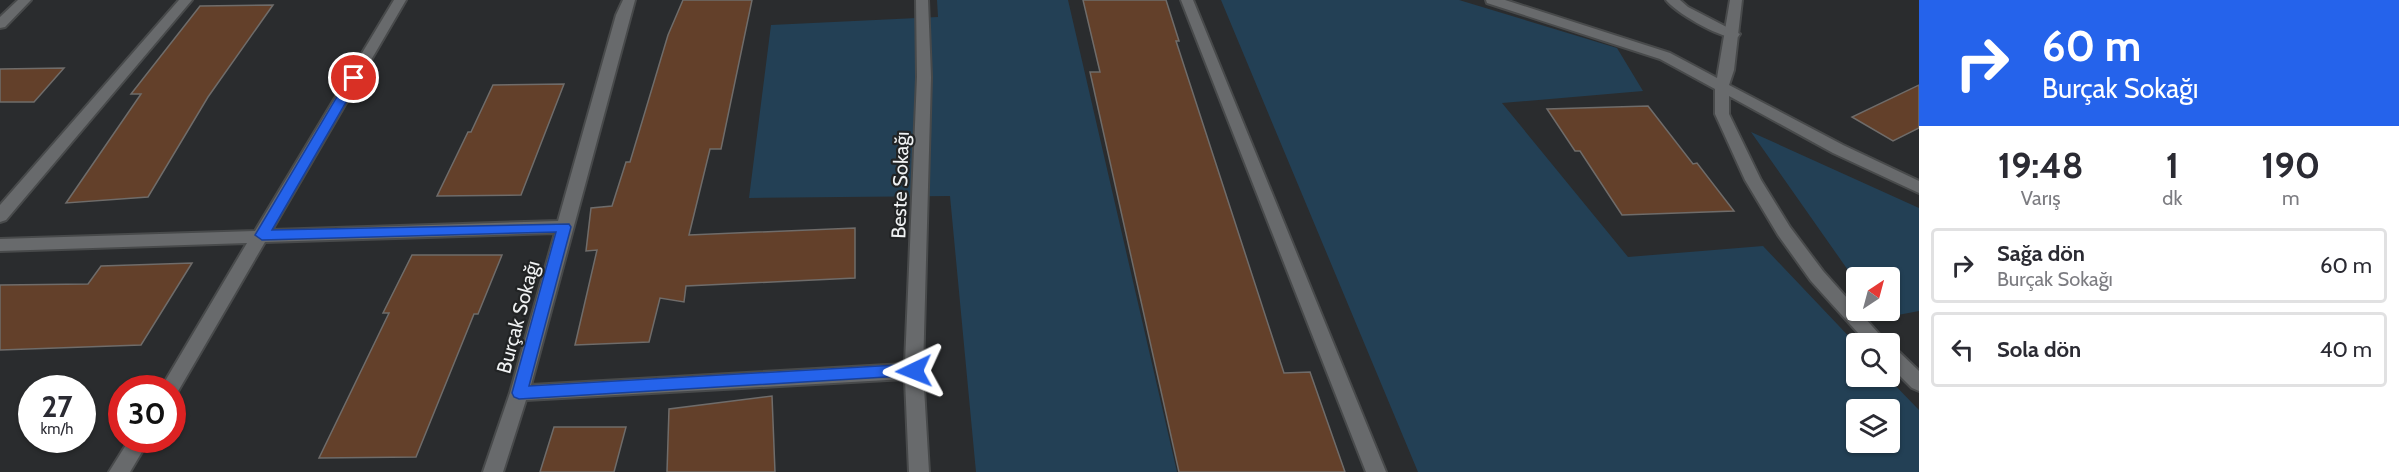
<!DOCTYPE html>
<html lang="tr">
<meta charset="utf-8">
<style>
body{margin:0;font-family:Cabin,sans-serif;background:#f7f7f7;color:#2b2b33;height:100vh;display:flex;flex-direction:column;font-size:22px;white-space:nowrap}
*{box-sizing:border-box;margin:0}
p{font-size:20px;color:#7c7c81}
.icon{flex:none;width:33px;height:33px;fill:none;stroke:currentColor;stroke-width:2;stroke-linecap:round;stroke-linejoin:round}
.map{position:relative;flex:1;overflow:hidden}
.side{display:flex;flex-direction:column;background:#fff;width:480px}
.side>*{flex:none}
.top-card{background:#2563eb;color:#fff;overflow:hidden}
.needle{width:39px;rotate:36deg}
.controls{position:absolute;left:1846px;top:267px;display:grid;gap:12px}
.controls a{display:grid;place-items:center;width:54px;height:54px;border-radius:6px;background:#fff;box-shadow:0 2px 4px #0004;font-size:30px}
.speed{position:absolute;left:18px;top:375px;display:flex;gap:12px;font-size:30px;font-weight:700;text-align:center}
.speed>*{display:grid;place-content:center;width:78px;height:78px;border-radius:50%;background:#fff;box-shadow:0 2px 4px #0004;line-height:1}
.speed small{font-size:15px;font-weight:400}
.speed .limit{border:9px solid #d22;background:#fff;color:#111}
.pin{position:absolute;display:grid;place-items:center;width:51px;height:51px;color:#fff;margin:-26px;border:3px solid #fff;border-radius:50%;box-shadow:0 2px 6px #0007}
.me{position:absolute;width:66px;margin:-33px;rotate:268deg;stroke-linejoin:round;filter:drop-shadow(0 0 4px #0008)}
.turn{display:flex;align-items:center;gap:21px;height:126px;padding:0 24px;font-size:27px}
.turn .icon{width:78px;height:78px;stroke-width:2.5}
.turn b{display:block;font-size:42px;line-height:51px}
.eta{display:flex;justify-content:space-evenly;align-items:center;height:102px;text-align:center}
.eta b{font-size:36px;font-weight:700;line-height:42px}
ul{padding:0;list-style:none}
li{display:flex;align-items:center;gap:18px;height:75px;margin:0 12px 9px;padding:0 12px;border:3px solid #e1e1e2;border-radius:6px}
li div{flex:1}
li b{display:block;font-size:22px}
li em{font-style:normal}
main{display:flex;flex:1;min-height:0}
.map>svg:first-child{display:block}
.green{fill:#234055;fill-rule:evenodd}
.building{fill:#63402a;stroke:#6f6c6a;stroke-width:1.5}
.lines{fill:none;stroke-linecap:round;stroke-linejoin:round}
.service-casing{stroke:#484a4b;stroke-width:4}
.minor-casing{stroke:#484a4b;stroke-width:4}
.service{fill:#686a6c;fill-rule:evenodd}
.minor{fill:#686a6c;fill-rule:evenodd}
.route{fill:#2563eb;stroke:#184099;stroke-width:1.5}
.labels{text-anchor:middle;stroke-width:4.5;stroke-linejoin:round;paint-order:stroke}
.street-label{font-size:20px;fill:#eff1f2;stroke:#212324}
</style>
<main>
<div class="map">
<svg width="1919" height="472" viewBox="0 0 1919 472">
<rect width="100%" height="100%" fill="#2a2c2e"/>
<path class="green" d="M937,0H1068L1177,472H976L950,196L749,198L771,25L938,17Z
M1221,0H1459L1617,48L1643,91L1502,103L1628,257L1763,246L1857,345V376L1887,377L1919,410V472H1418ZM1857,410H1890V442H1857Z
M1751,132L1919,208V311L1882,318L1876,311L1890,310V278H1857V283Z"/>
<path class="building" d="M683,0H752L721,149H710L689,235L855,228V278L686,286L684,302L660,298L649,342L575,345L597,250L586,251L591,208L612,206L626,162H630L668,35Z
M1083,0H1166L1179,41H1176L1284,373L1310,372L1345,472H1179L1090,72H1100Z
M273,5L208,97L148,197L66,203L141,94H131L200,6Z
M64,68L34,102H0V69Z
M564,84L521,195L437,196L468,132H471L493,85Z
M1919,85V128L1893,141L1852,117Z
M1648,106L1693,164L1697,163L1734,211L1622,215L1580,151H1575L1547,109Z
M412,255H502L478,314H474L416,457L319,458L389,313H383Z
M192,263L141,345L0,350V285L88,284L101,266Z
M772,396L775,472H667L669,409Z
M554,427H626L614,472H540Z"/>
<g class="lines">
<defs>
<path id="service" d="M1181,0H1193L1386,472H1366Z
M1666,0H1680L1688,7L1740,34L1738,37C1723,41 1675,12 1666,0Z"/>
<path id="minor" d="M18,0H31L5,27L0,28V17Z
M179,0H192L6,220L0,222V205Z
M394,0H406L272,230L558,221L616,15L623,0H635L531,385L905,364L917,77L916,0H928L931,77L923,371L929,472H909L905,379L526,400L503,472H483L510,393L555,233L265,242L177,393L172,395V388H161L247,243L0,251V239L255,231Z
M1486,0H1505L1670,53L1717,78L1730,0H1742L1734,70L1729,85L1843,145L1919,181V193L1833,153L1729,96V114L1761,180L1790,227L1823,271L1888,344H1868L1811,281L1778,235L1745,180L1715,114V89L1660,59L1487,3Z
M1890,347L1896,349L1919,371V391L1912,388L1890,366Z
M129,440H149L130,472H109Z"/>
</defs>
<use href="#service" class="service-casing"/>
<use href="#minor" class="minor-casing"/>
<use href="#service" class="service"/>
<use href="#minor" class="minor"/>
</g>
<path class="route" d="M354,75L360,78L272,230L569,224L571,227L529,386L914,364L919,366L922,371L919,375L519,399L514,397L512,393L556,232L262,240L255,235L348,78Z"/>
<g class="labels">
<g class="street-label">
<text transform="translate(900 185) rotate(-88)" y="7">Beste Sokağı</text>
<text transform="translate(518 317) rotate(-75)" y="7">Burçak Sokağı</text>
</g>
</g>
</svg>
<div class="controls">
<a><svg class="needle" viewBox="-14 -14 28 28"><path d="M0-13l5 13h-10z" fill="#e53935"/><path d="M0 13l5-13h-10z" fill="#7c7c81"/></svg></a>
<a><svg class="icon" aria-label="search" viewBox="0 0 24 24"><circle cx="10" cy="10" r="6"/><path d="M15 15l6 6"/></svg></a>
<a><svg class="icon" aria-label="layers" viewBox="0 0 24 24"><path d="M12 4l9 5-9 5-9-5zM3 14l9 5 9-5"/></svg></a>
</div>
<div class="speed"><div>27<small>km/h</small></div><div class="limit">30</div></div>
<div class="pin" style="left:354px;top:78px;background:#d93025"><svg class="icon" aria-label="arrive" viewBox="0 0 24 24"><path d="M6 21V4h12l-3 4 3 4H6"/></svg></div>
<svg class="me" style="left:914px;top:371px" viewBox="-20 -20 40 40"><path d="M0-17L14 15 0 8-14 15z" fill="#2563eb" stroke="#fff" stroke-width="4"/></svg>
</div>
<section class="side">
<div class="top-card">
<div class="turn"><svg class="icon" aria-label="right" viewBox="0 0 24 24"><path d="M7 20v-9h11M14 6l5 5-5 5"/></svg><div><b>60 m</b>Burçak Sokağı</div></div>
</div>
<div class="eta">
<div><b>19:48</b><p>Varış</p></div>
<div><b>1</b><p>dk</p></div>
<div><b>190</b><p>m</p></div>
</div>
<ul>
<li><svg class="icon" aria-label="right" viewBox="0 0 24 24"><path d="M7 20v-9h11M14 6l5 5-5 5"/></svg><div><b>Sağa dön</b><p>Burçak Sokağı</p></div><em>60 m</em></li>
<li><svg class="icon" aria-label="left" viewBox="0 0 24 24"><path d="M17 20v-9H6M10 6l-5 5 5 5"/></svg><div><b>Sola dön</b></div><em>40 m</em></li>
</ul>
</section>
</main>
